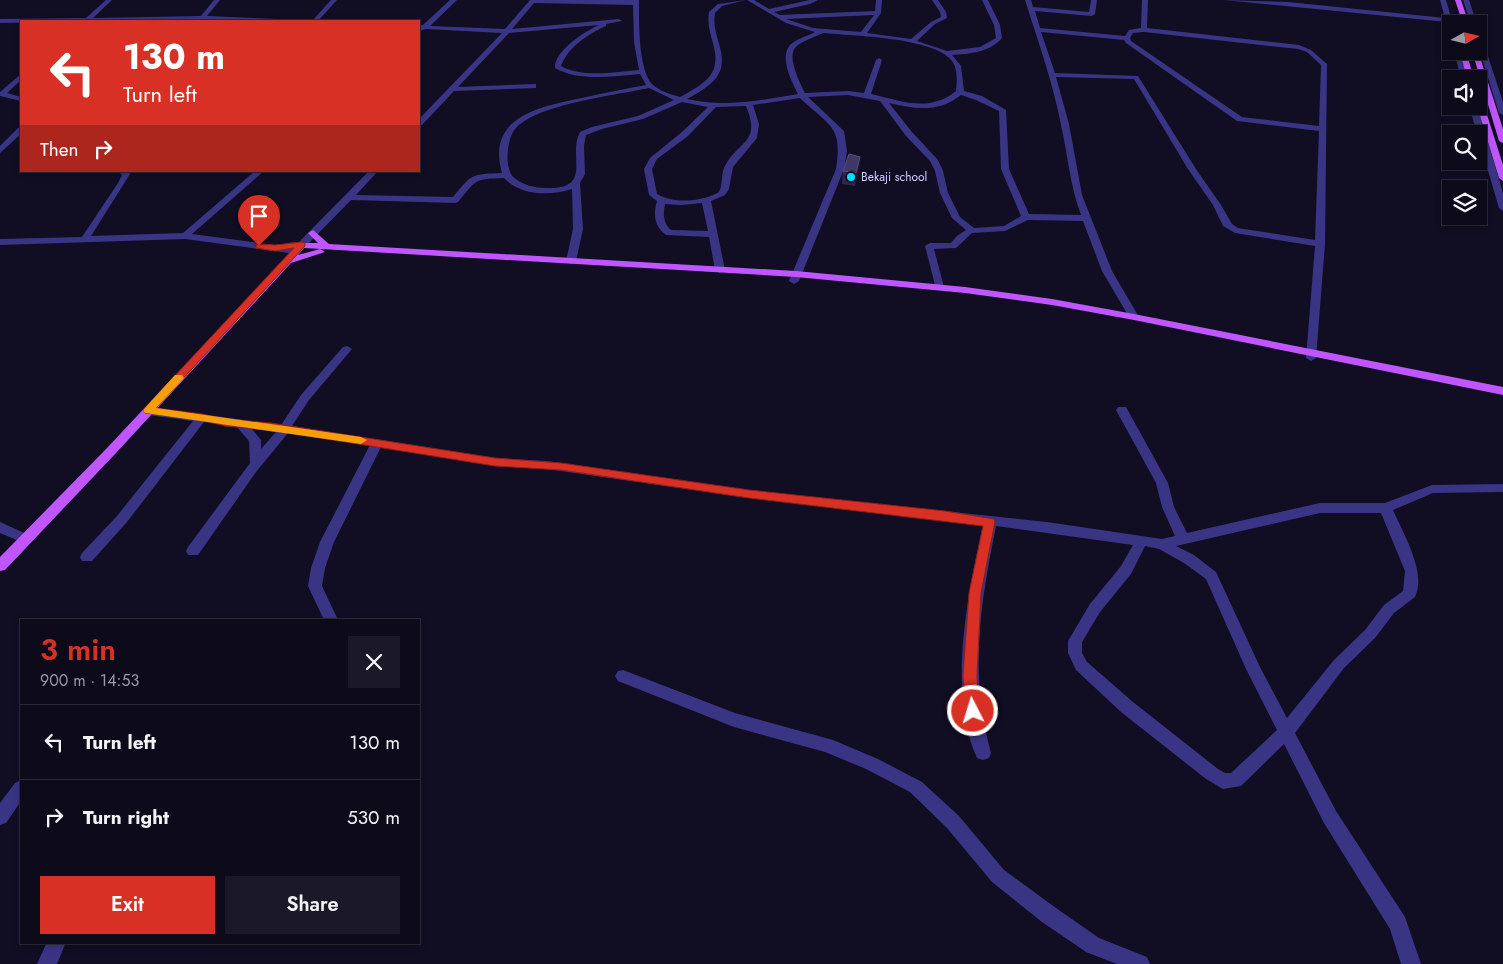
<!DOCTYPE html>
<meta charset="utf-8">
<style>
body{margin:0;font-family:Jost,sans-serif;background:#1b1827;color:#f1f3f6;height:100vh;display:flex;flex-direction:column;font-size:19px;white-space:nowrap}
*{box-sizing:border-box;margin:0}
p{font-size:16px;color:#9a9aa2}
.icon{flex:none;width:28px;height:28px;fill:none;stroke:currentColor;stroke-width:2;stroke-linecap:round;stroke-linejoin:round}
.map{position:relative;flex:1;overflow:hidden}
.side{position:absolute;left:20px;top:619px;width:400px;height:325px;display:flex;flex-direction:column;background:#0d0a1a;border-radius:0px;box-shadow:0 2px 8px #0003,0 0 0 1px #2d2b39}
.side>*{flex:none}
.banner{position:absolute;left:20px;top:20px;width:400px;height:152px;border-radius:0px;box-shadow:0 2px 8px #0003,0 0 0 1px #2d2b39;background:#d93025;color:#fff;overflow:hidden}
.needle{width:32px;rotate:82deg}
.tools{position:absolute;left:1442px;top:15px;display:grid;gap:10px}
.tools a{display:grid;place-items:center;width:45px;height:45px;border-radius:0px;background:#0d0a1a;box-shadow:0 2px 8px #0003,0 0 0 1px #2d2b39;font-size:25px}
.pin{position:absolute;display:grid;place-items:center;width:42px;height:42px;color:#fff;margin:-51px -21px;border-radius:50% 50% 50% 0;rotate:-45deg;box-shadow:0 0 5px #0007}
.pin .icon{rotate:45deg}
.me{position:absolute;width:55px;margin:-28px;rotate:355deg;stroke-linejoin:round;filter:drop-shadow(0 0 4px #0008)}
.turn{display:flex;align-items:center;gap:18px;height:105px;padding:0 20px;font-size:22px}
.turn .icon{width:65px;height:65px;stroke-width:2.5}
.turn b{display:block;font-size:35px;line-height:42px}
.then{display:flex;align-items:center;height:48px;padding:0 20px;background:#0003;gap:10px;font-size:19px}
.round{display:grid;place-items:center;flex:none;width:52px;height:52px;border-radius:0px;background:#1b1827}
.summary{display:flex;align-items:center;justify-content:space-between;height:85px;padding:0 20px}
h1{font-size:30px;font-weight:600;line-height:38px;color:#d93025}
.button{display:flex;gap:10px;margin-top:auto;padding:10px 20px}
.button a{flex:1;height:58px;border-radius:0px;background:#d93025;color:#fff;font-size:20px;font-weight:600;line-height:58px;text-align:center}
.button a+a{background:#1b1827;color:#f1f3f6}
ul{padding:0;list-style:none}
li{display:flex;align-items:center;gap:15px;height:75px;padding:0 20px;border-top:1px solid #2d2b39}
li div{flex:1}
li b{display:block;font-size:19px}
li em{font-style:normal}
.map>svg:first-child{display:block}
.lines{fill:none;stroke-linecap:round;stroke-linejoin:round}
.minor{fill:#393584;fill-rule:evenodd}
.major{fill:#c056ff;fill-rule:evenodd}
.wall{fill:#2e2552}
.shaded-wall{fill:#1b1437}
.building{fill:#3f3765;stroke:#574f7d}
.route{fill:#d93025;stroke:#8d1f18}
.slow{fill:#f59e0b}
.poi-dot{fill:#00e0fa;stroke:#110d23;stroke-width:2}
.labels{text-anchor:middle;stroke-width:5;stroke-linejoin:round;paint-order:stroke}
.far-poi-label{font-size:12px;fill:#d4cfff;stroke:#110d23;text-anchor:start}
</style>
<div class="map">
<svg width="1503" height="964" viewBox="0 0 1503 964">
<rect width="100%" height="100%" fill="#110d23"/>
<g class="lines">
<path class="minor" d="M106,0H112L93,18L201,16L214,0H220L207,16L278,19L281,21L198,20L0,23V19L86,18Z
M331,0H337L318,21H312Z
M450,0H457L430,26L505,29L530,0H639C639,20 638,69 652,84C659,91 670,94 680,97C705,83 722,75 713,43C710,33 707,23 709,12L718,4L746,0L722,6L715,13C713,24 716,33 719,44C729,75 712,85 687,99C724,108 762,100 798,94C792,82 779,58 790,45C796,39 808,36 815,32L786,23L747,0H754L769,9L810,0H818L810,4L774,12L780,15L875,11L876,0H882L881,13L867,33L911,39L931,22L941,17L940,12L932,0H938L946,12L947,18L935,24L917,41L947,51L980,47L996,38L994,25L982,0H988L1000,25L1002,38C990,52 970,54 952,55L961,66L964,91L982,96L1006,110L1009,169L1029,214L1081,215C1070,186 1068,156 1061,125C1053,83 1038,41 1025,0H1031L1033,7L1089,12L1091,0H1097L1095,14L1092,16L1035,11L1040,28L1125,36L1129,30L1141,28L1142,0H1148L1147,28L1299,45L1311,50L1327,64L1325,244L1316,358L1311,361L1306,358L1315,246L1235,233L1223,226L1213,205L1188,169L1134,79L1056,77L1069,124L1082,195L1112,271L1139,317L1134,320L1129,317L1102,271L1083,221L1028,220L1005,231L972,233L956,248L934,249L944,287L942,289H936L925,246L930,243H951L957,236L966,230L952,218L940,193L935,171L930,161L906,136L880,101L848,95L808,97L844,131L847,151L844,169L799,281L794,284L789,281L836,169C843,125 829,126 800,98L753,105L759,124L757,138L733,167L729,189L725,195L711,201L725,270L720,273L715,270L709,237L666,235C654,226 653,214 657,201L649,195L644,169L650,158L682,132L708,107L682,102L643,119L602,129L586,135L584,146L585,174L580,183L583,229L576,261L571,264L566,261L573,229L572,189C550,196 521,196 504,178C474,179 477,179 458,202L455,203L351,200L305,247L296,248L301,251L296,254L185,239L0,245V239L82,237L118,183L122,175L118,171H128L130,174L91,236L183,233L255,171H264L192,234L283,246L287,243L299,242L369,171H378L356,195L453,197C472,174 471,174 502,173C486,118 538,107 577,99C600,94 623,89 646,85L640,74C613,76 579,82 555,68C554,51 585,31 599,25L509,33L458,87L533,84H536V88L454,91L422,125H419V119L502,33L426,29L419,31V25H423ZM534,3L633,5L634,42L639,70C615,72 582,78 561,66C568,47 588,34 606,26V24L622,21L619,19L512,29ZM874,15L861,32L813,28L786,19ZM1041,32L1124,40L1126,43L1237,121L1319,131L1315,240L1238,228L1232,224L1221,205L1196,169L1138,76L1055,73ZM1144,32L1298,49L1307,52L1321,65L1319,126L1242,117L1131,41L1130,38L1133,33ZM823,33C852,36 934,37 952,61C958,69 957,82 956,91C929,113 902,101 871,94L882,60L879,58L876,60L864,93L848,91L805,93C800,83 787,58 795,48C801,41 815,37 823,33ZM649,88L674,100L638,116L592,127L580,132C567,156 594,189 547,188C534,188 522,185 512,176C507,167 507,158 508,149C509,142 511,133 516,128C538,104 617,95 649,88ZM961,95L976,100L999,111L1001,169L1021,216L1004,226L974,228L960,217L948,193L943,171L938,160L912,132L889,103C915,109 939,113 961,95ZM746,106C762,145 737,140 724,168C721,176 723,184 719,192C702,202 674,204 657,194L652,169L657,159L688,136L716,107ZM702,203L708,231L671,230C663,223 663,214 665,204L681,205Z
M1223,0L1288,2L1445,18L1440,0H1446L1453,24H1451V28L1447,22Z
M1463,0H1469L1477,24H1471Z
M1479,36L1482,38L1503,102V115L1499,113L1479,48Z
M1454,51H1460L1468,79H1461Z
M21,74V80L7,93L21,97V101L0,96V92Z
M1469,106H1477L1503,193V211L1499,208Z
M18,128H21V134L0,153V146Z
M347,346L352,349L309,400L292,426L495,458L547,461L749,490L1047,522L1162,539L1175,536L1162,507L1156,483L1116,410L1118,407H1126L1168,483L1174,507L1187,533L1320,503H1385L1432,485L1503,484V492L1433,493L1393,510C1403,533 1427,573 1415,597L1394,613L1375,638L1344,668L1295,733L1336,811L1405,917L1421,964H1401L1390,929L1324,823L1284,744L1241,786L1223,789L1206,779L1121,712L1076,670L1068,653V641L1090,604L1121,566L1133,545L996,526C980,606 969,673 991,753L989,758L983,760L977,758C947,692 968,593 983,525L749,498L547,469L495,466L381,447L334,542L325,568L322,586L338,620H324L308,586L311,568L320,542L370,445L288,433L256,472L198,555H188L186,551L188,547L250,463L249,441L237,427L204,422L127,522L92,561H82L80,557L82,553L117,516L193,421L148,415L144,414L142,411L144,408L148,407L281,425L301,395L343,347ZM252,429L276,432L261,449V440ZM1320,513H1381L1405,571L1403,591L1384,605L1365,630L1334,660L1287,718L1260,667L1216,572L1194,555L1176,546ZM1145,546L1159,549L1184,563L1206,579L1246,669L1277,730L1231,773H1225L1218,769L1133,702L1087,662L1082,653V642L1100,612L1131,574Z
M0,522L31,536L33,539L31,542H21L0,533Z
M623,670L735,713L833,740L878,759L922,782L959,816L1004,870L1056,908L1099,938L1147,957L1150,964H1117L1086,952L1042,922L992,882L947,828L910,792L866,769L825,752L734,727L618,681L615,676L618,671Z
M21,780V801L6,823L0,825V803L15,783Z
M47,942H66L57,964H37Z"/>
<path class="major" d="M1455,0H1461L1469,24H1463Z
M1460,51H1466L1474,79H1467Z
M1472,51H1478L1503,129V143L1499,141Z
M1479,100L1483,102L1503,165V181L1499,178L1477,106H1479Z
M313,230L329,244L796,271L965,287L1052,299L1134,314L1503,387V395L1134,320L1052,305L965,293L796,277L304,248L298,255L320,249L325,252L291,263L116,453L5,570L0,571V557L108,447L299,243H318L308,233Z"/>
</g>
<path class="wall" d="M860,157L859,170L855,186L842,184L843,171Z"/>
<path class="shaded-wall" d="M860,157L859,170L855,186L856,173Z"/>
<path class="building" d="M849,154L860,157L856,173L843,171Z"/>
<path class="route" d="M302,242L305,243V246L156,408L202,414L225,419L271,423L495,458L561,463L749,490L945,511L994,519L995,522L981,593L977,676L980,711L978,715L973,717L968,715L966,711L963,676L969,593L983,526L749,498L561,470L495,466L271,430L225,426L202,420L145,413L143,411L145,408L294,248L275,251L256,248V244L275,245Z"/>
<path class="slow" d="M175,375H182L184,378L156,408L361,437L367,440L361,444L145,413L143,411L145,408Z"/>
<circle class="poi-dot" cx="851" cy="177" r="5"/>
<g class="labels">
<g class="far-poi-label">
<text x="861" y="181">Bekaji school</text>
</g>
</g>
</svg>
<div class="tools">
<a><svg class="needle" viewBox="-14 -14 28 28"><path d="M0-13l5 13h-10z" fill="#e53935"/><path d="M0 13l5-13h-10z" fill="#9a9aa2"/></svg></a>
<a><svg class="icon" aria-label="sound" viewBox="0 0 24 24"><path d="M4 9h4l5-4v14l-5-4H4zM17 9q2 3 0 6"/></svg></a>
<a><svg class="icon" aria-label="search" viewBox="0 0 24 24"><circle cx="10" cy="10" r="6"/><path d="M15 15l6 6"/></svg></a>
<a><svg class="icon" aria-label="layers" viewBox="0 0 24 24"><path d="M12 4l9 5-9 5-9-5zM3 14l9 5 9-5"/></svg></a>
</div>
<div class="pin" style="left:259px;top:246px;background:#d93025"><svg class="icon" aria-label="arrive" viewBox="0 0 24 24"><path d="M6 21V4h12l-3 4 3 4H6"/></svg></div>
<svg class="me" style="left:973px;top:711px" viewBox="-20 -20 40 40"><circle r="17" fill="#d93025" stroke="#fff" stroke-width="3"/><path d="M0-11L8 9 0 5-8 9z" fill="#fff"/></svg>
<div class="banner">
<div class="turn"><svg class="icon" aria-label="left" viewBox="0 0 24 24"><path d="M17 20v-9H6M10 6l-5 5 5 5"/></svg><div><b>130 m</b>Turn left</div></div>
<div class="then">Then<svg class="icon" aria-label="right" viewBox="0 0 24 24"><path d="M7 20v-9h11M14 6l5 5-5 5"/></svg></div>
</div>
<section class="side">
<div class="summary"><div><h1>3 min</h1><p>900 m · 14:53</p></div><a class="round"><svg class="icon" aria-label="close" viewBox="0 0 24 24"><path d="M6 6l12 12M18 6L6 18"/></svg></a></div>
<ul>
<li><svg class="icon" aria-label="left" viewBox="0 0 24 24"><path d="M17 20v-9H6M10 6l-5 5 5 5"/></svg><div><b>Turn left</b></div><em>130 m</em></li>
<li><svg class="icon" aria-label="right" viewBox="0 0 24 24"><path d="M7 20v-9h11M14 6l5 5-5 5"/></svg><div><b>Turn right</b></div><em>530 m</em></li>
</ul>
<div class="button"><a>Exit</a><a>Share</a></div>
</section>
</div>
